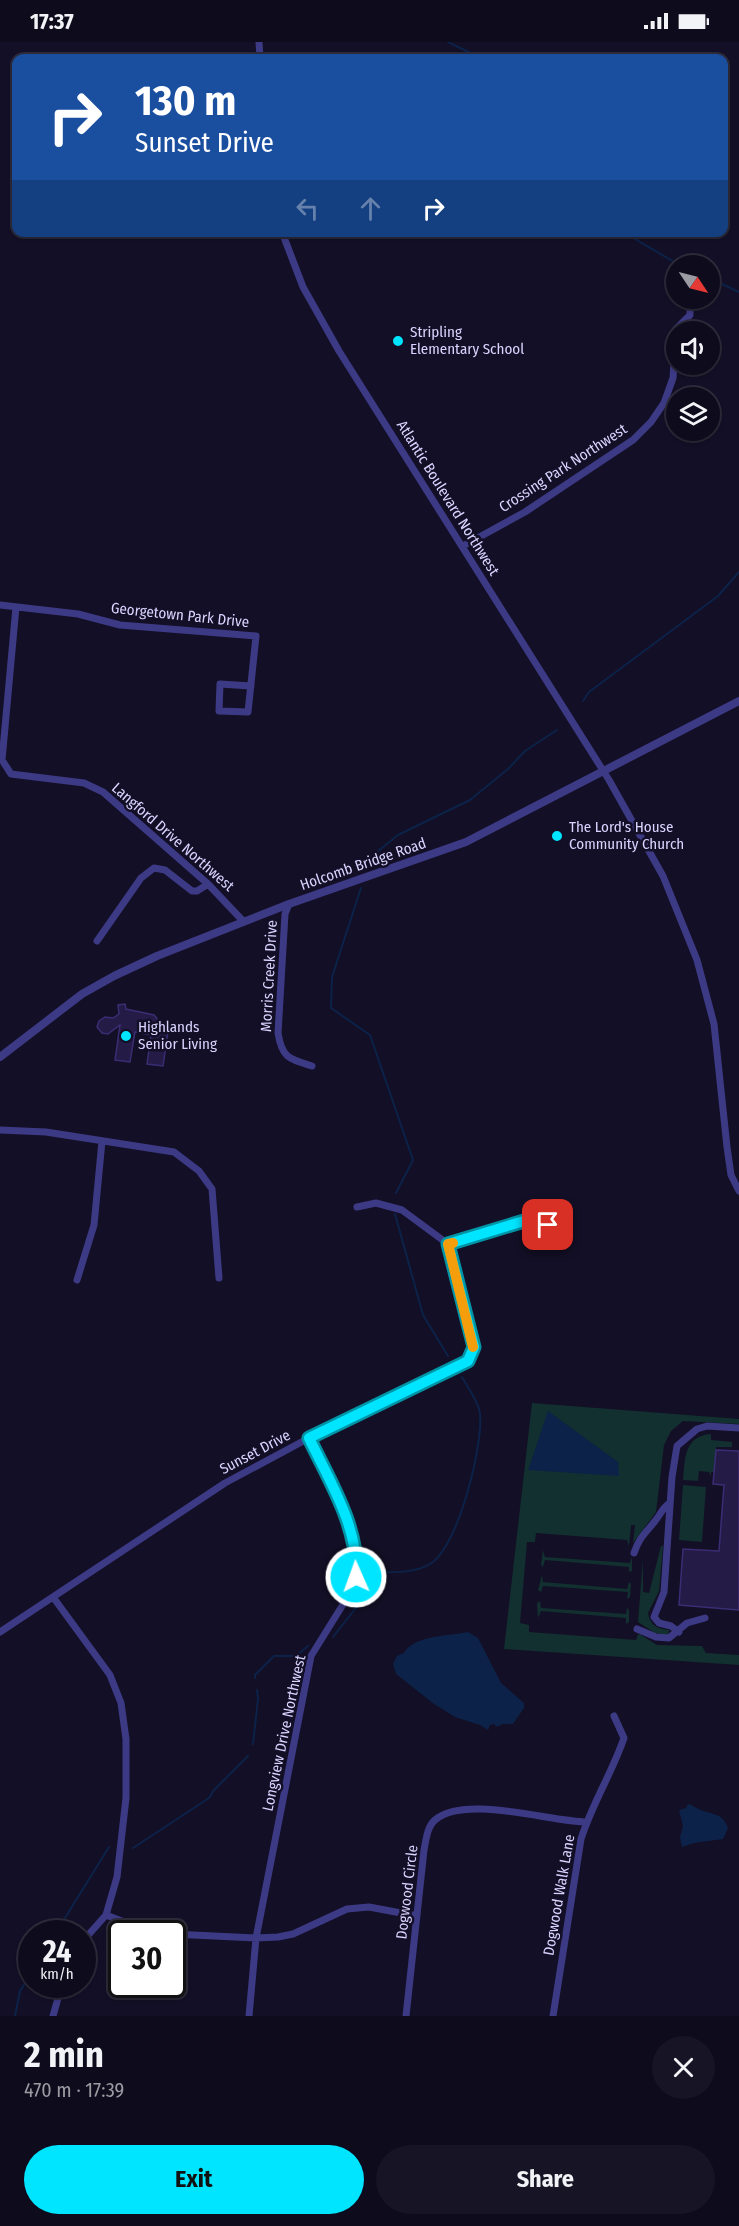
<!DOCTYPE html>
<meta charset="utf-8">
<style>
body{margin:0;font-family:"Fira Sans Condensed",sans-serif;background:#171425;color:#f1f3f6;height:100vh;display:flex;flex-direction:column;font-size:22px;white-space:nowrap}
*{box-sizing:border-box;margin:0}
p{font-size:20px;color:#9b9ba3}
.icon{flex:none;width:33px;height:33px;fill:none;stroke:currentColor;stroke-width:2;stroke-linecap:round;stroke-linejoin:round}
.map{position:relative;height:1974px;overflow:hidden}
.panel{display:flex;flex-direction:column;background:#0e0b1c;flex:1}
.panel>*{flex:none}
.hud{position:absolute;left:12px;top:12px;width:716px;height:183px;border-radius:12px;box-shadow:0 2px 4px #0004,0 0 0 2px #2e2b3b;background:#1a4fa0;color:#fff;overflow:hidden}
.needle{width:39px;rotate:125deg}
.buttons{position:absolute;left:666px;top:213px;display:grid;gap:12px}
.buttons a{display:grid;place-items:center;width:54px;height:54px;border-radius:50%;background:#0e0b1c;box-shadow:0 2px 4px #0004,0 0 0 2px #2e2b3b;font-size:30px}
.speed{position:absolute;left:18px;top:1878px;display:flex;gap:12px;font-size:30px;font-weight:700;text-align:center}
.speed>*{display:grid;place-content:center;width:78px;height:78px;border-radius:50%;background:#0e0b1c;box-shadow:0 2px 4px #0004,0 0 0 2px #2e2b3b;line-height:1}
.speed small{font-size:15px;font-weight:400}
.speed .limit{border:3px solid #111;border-radius:9px;background:#fff;color:#111}
.pin{position:absolute;display:grid;place-items:center;width:51px;height:51px;color:#fff;margin:-26px;border-radius:12px;box-shadow:0 3px 9px #0006}
.me{position:absolute;width:66px;margin:-33px;rotate:358deg;stroke-linejoin:round;filter:drop-shadow(0 0 4px #0008)}
.turn{display:flex;align-items:center;gap:21px;height:126px;padding:0 24px;font-size:27px}
.turn .icon{width:78px;height:78px;stroke-width:2.5}
.turn b{display:block;font-size:42px;line-height:51px}
.lanes{display:flex;align-items:center;height:57px;padding:0 24px;background:#0003;justify-content:center;gap:30px;direction:ltr}
.lanes .off{opacity:.35}
.round{display:grid;place-items:center;flex:none;width:63px;height:63px;border-radius:32px;background:#171425}
.head{display:flex;align-items:center;justify-content:space-between;height:102px;padding:0 24px}
h1{font-size:36px;font-weight:700;line-height:45px}
.button{display:flex;gap:12px;margin-top:auto;padding:12px 24px}
.button a{flex:1;height:69px;border-radius:36px;background:#00e5ff;color:#111;font-size:24px;font-weight:700;line-height:69px;text-align:center}
.button a+a{background:#171425;color:#f1f3f6}
.status{display:flex;justify-content:space-between;align-items:center;height:42px;padding:0 30px;background:#0e0b1c;direction:ltr}
.status svg{height:16px;fill:currentColor}
.map>svg:first-child{display:block}
.green{fill:#12302f}
.water{fill:#0c2248}
.lines{fill:none;stroke-linecap:round;stroke-linejoin:round}
.stream{stroke:#0c2248;stroke-width:2}
.building{fill:#241b47;stroke:#3b2d73;stroke-width:1.5}
.minor{stroke:#3d3a85;stroke-width:7}
.tertiary{stroke:#3d3a85;stroke-width:8}
.route-casing{stroke:#0095a6;stroke-width:15}
.route{stroke:#00e5ff;stroke-width:10}
.slow{stroke:#f59e0b;stroke-width:10}
.poi-dot{fill:#00e5ff;stroke:#130f26;stroke-width:2}
.labels{text-anchor:middle;stroke-width:5;stroke-linejoin:round;paint-order:stroke}
.poi-label{font-size:15px;fill:#d9d4ff;stroke:#130f26;text-anchor:start}
.street-label{font-size:15px;fill:#d9d4ff;stroke:#130f26}
</style>
<div class="status"><b>17:37</b><svg viewBox="0 0 49 12"><path d="M0 12V9h3v3zM5 12V6h3v6zM10 12V3h3v9zM15 12V0h3v12zM26 1h20v11H26zM47 4h2v5h-2z"/></svg></div>
<div class="map">
<svg width="739" height="1974" viewBox="0 0 739 1974">
<rect width="100%" height="100%" fill="#130f26"/>
<path class="green" d="M532,1361L739,1377V1382L683,1379L671,1389L664,1403L656,1470L633,1501L635,1483H631L629,1504L627,1498L536,1491L535,1500H527L520,1581L529,1583V1590L636,1598L638,1592L641,1593L657,1603L702,1604L706,1611L739,1613V1623L504,1607Z
M711,1392V1398L732,1400V1405H716L714,1430H711V1434L709,1430L699,1429L698,1439L683,1438C685,1417 684,1394 711,1392Z
M683,1443L706,1445L702,1500L679,1498Z
M661,1504H663L659,1549L648,1571C650,1583 657,1587 669,1588L668,1593L655,1591L638,1580L643,1517V1550L649,1551Z
M543,1508L545,1515L630,1521L632,1515V1529L629,1530V1525L545,1518L543,1525L541,1523Z
M542,1533L543,1540L627,1547L629,1540L631,1542L630,1555L627,1557L628,1550L543,1544L541,1550L538,1548Z
M540,1559L541,1566L626,1572L627,1566L629,1568V1580L626,1582V1576L541,1569L538,1576L537,1561Z"/>
<path class="water" d="M548,1369L618,1420L619,1434L528,1428Z
M468,1590L478,1596L501,1641L524,1661V1666L513,1682H502L497,1685L494,1682L490,1683L488,1688L480,1683L455,1675L434,1662L396,1632L393,1622L397,1614L404,1611C414,1593 449,1594 468,1590Z
M688,1762C693,1763 695,1766 701,1768C713,1773 723,1771 728,1786L723,1797L694,1801L682,1805L680,1795L683,1784L679,1768L686,1766Z"/>
<g class="lines">
<path class="stream" d="M448,0L481,16
M623,190L681,224
M710,242L720,241L739,250
M583,659L589,650L718,554L739,530
M367,818L398,793L470,758L508,727L525,709L557,688
M361,846L332,935L331,966L370,993L413,1118L396,1151
M395,1172L423,1273L448,1314
M333,1595L363,1557L379,1530C396,1531 418,1531 433,1520C459,1500 483,1404 480,1372C479,1360 468,1346 462,1335
M255,1636V1633L274,1614H296L308,1604
M253,1702L258,1657L257,1648
M133,1806L209,1756L214,1748L248,1714
M55,1892L109,1805
M15,1974L20,1949L32,1930"/>
</g>
<path class="building" d="M125,962L126,967L154,973L168,990L163,1024L147,1022L151,993L135,990L130,1020L115,1018L120,983L108,992L102,991L97,985L99,979L105,975L113,976L119,972L118,963Z
M716,1408L739,1409V1568L679,1563L683,1507L719,1509L724,1443L713,1442Z"/>
<g class="lines">
<path class="minor" d="M259,0L260,16
M282,190L303,245L339,309L609,738L663,834L697,918L714,982L727,1105L731,1133L739,1149
M463,504L525,470L633,398L651,380L664,361L673,336L676,287L690,273V256
M0,563L78,572L120,583L256,594L248,670L219,669L220,642L251,644
M16,565L2,718L11,732L84,741L103,750L208,842L244,880
M289,862L285,872L278,991C282,1016 289,1017 312,1024
M97,899L141,836L154,826L165,828L192,849H197L208,842
M0,1088L46,1090L174,1110L199,1129L212,1147L219,1236
M448,1202L524,1179L548,1183
M77,1238L94,1183L102,1099
M634,1511C640,1494 645,1492 655,1479C661,1472 662,1466 670,1461
M53,1555L110,1633L121,1661L126,1697V1756L117,1835L106,1873L82,1900
M637,1587L656,1595L669,1596L687,1581L705,1576
M0,1590L225,1441L309,1396L468,1319L474,1305L448,1202L402,1168L376,1161L357,1165
M679,1590L671,1584L659,1581L654,1575L664,1550L672,1435L677,1404L697,1387L707,1384L739,1386
M106,1873L140,1886L171,1892
M172,1892L256,1896L278,1895L293,1892L347,1867L369,1865L417,1874
M53,1974L62,1942
M249,1974L256,1896L311,1614L352,1548L356,1535L357,1515L352,1491L336,1451L309,1396
M406,1974L424,1808C426,1798 427,1785 435,1778C464,1752 551,1780 587,1780
M553,1974L581,1797C592,1762 612,1731 624,1696L614,1674"/>
<path class="tertiary" d="M0,1015L82,952L114,934L157,914L289,862L466,800L739,659"/>
</g>
<g class="lines">
<defs>
<path id="route" d="M356,1535C359,1485 330,1440 309,1396L468,1319L474,1305L448,1202L524,1179L548,1183"/>
</defs>
<use href="#route" class="route-casing"/>
<use href="#route" class="route"/>
<path class="slow" d="M453,1201L448,1202L473,1305"/>
</g>
<g class="poi-dot">
<circle cx="398" cy="299" r="6"/>
<circle cx="557" cy="794" r="6"/>
<circle cx="126" cy="994" r="6"/>
</g>
<g class="labels">
<g class="poi-label">
<text x="410" y="295">Stripling<tspan x="410" dy="17">Elementary School</tspan></text>
<text x="569" y="790">The Lord's House<tspan x="569" dy="17">Community Church</tspan></text>
<text x="138" y="990">Highlands<tspan x="138" dy="17">Senior Living</tspan></text>
</g>
<g class="street-label">
<text transform="translate(563 426) rotate(-33)" y="5">Crossing Park Northwest</text>
<text transform="translate(448 456) rotate(58)" y="5">Atlantic Boulevard Northwest</text>
<text transform="translate(180 573) rotate(6)" y="5">Georgetown Park Drive</text>
<text transform="translate(173 795) rotate(41)" y="5">Langford Drive Northwest</text>
<text transform="translate(363 822) rotate(-19)" y="5">Holcomb Bridge Road</text>
<text transform="translate(269 934) rotate(-87)" y="5">Morris Creek Drive</text>
<text transform="translate(255 1410) rotate(-28)" y="5">Sunset Drive</text>
<text transform="translate(284 1691) rotate(-78)" y="5">Longview Drive Northwest</text>
<text transform="translate(407 1850) rotate(-83)" y="5">Dogwood Circle</text>
<text transform="translate(559 1853) rotate(-80)" y="5">Dogwood Walk Lane</text>
</g>
</g>
</svg>
<div class="buttons">
<a><svg class="needle" viewBox="-14 -14 28 28"><path d="M0-13l5 13h-10z" fill="#e53935"/><path d="M0 13l5-13h-10z" fill="#9b9ba3"/></svg></a>
<a><svg class="icon" aria-label="sound" viewBox="0 0 24 24"><path d="M4 9h4l5-4v14l-5-4H4zM17 9q2 3 0 6"/></svg></a>
<a><svg class="icon" aria-label="layers" viewBox="0 0 24 24"><path d="M12 4l9 5-9 5-9-5zM3 14l9 5 9-5"/></svg></a>
</div>
<div class="speed"><div>24<small>km/h</small></div><div class="limit">30</div></div>
<div class="pin" style="left:548px;top:1183px;background:#d93025"><svg class="icon" aria-label="arrive" viewBox="0 0 24 24"><path d="M6 21V4h12l-3 4 3 4H6"/></svg></div>
<svg class="me" style="left:356px;top:1535px" viewBox="-20 -20 40 40"><circle r="17" fill="#00e5ff" stroke="#fff" stroke-width="3"/><path d="M0-11L8 9 0 5-8 9z" fill="#fff"/></svg>
<div class="hud">
<div class="turn"><svg class="icon" aria-label="right" viewBox="0 0 24 24"><path d="M7 20v-9h11M14 6l5 5-5 5"/></svg><div><b>130 m</b>Sunset Drive</div></div>
<div class="lanes"><svg class="icon off" aria-label="left" viewBox="0 0 24 24"><path d="M17 20v-9H6M10 6l-5 5 5 5"/></svg><svg class="icon off" aria-label="ahead" viewBox="0 0 24 24"><path d="M12 20V5M6 11l6-6 6 6"/></svg><svg class="icon" aria-label="right" viewBox="0 0 24 24"><path d="M7 20v-9h11M14 6l5 5-5 5"/></svg></div>
</div>
</div>
<section class="panel">
<div class="head"><div><h1>2 min</h1><p>470 m · 17:39</p></div><a class="round"><svg class="icon" aria-label="close" viewBox="0 0 24 24"><path d="M6 6l12 12M18 6L6 18"/></svg></a></div>
<div class="button"><a>Exit</a><a>Share</a></div>
</section>
